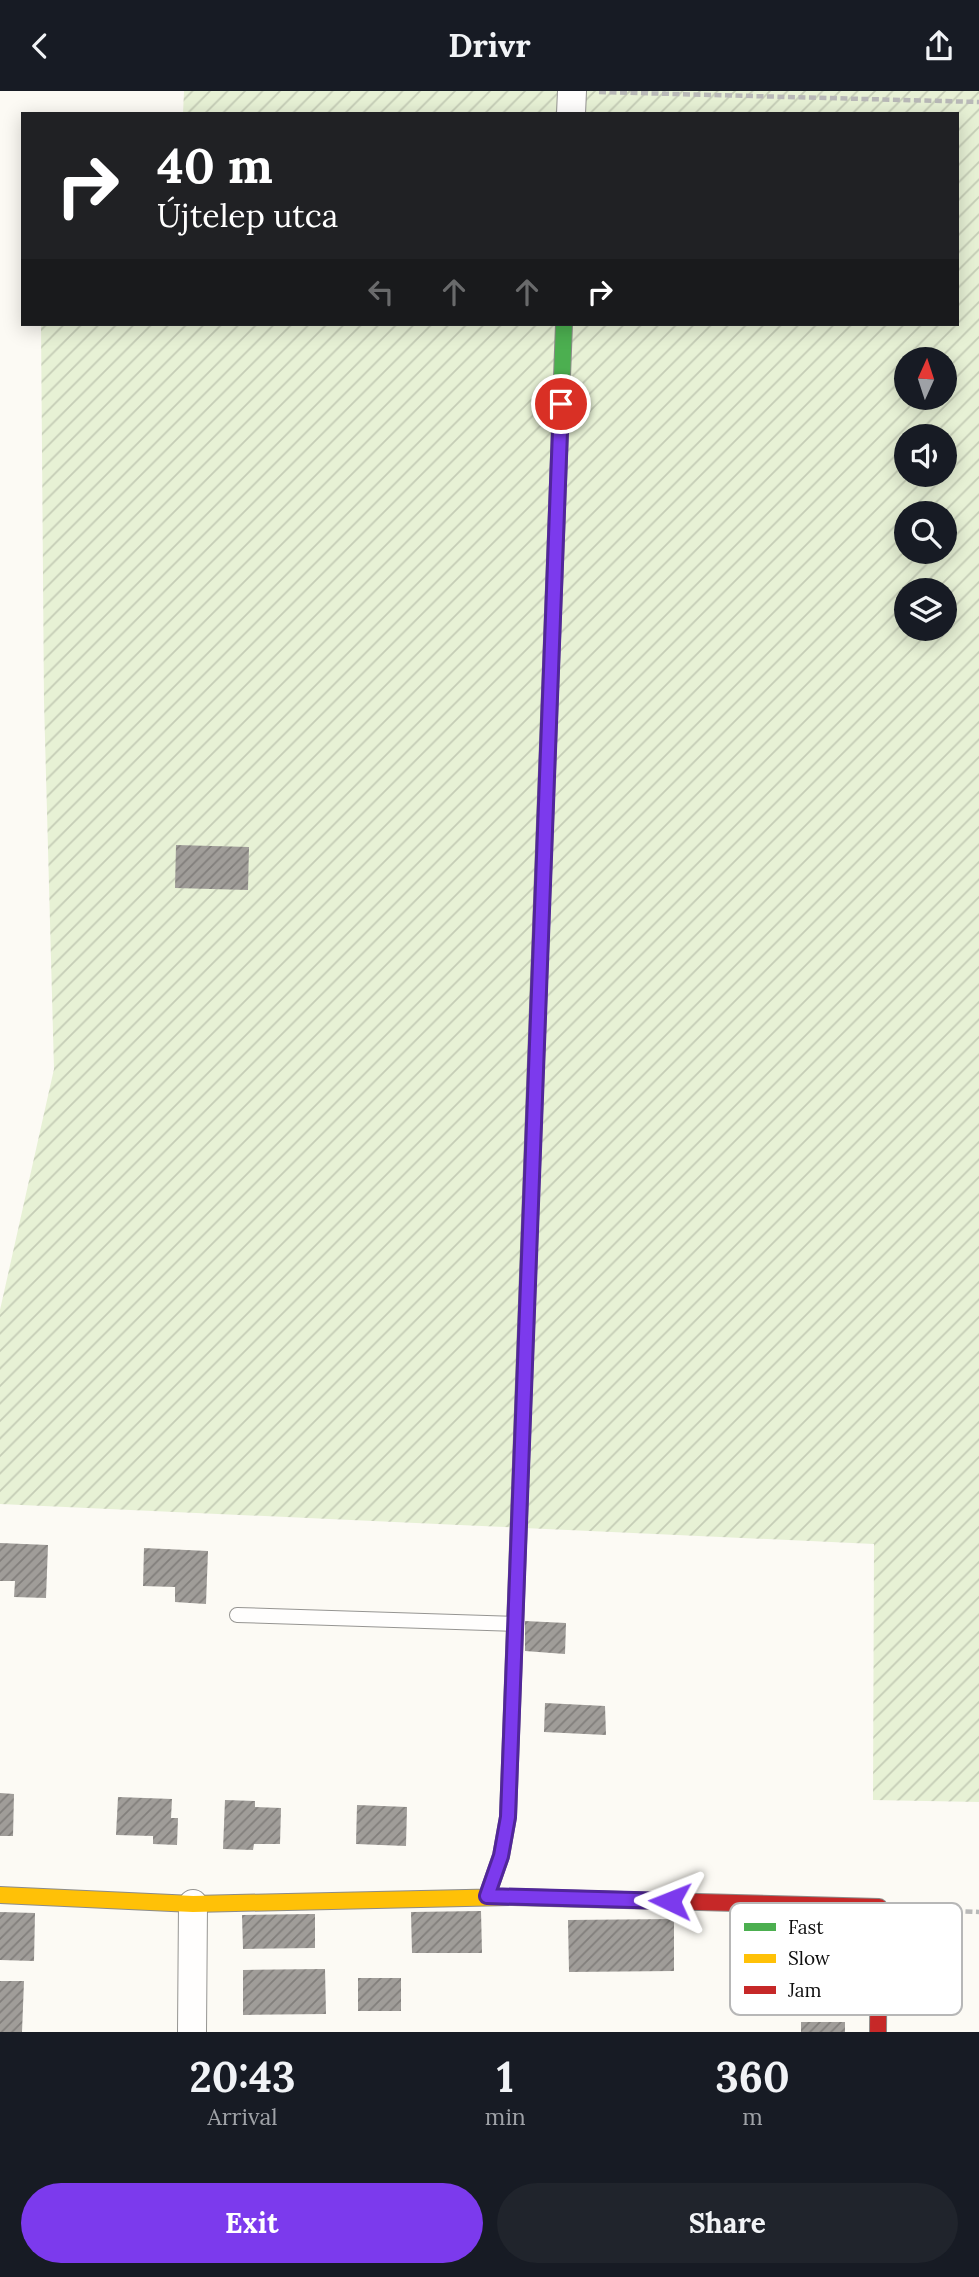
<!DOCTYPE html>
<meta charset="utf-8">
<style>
body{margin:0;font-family:Lora,serif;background:#20242c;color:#f1f3f6;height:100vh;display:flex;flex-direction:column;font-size:26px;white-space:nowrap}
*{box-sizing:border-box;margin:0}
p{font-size:23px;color:#9ea1a6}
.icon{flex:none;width:38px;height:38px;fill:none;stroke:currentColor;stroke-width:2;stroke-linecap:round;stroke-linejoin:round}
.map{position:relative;height:1941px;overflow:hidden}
.drawer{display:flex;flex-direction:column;background:#171b24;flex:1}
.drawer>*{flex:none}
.guide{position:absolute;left:21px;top:21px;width:938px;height:214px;border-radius:0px;box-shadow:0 4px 18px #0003;background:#202124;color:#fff;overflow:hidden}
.needle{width:46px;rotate:3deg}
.controls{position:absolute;left:894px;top:256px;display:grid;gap:14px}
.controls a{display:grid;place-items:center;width:63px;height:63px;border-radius:50%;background:#171b24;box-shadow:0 4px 18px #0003;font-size:35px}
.pin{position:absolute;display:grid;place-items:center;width:60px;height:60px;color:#fff;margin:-30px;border:4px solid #fff;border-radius:50%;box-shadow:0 2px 7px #0007}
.me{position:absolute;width:77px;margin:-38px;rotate:272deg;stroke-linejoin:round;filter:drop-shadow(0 0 5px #0008)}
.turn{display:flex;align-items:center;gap:24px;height:147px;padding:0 21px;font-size:32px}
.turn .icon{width:91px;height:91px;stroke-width:2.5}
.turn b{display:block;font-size:49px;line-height:60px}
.lanes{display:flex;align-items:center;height:66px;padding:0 21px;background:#0003;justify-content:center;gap:35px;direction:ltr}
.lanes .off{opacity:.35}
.eta{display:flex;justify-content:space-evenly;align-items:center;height:119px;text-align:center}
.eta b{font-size:42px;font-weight:700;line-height:49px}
.button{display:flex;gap:14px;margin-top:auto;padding:14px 21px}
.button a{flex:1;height:80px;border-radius:42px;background:#7c3aed;color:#fff;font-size:28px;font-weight:700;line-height:80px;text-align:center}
.button a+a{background:#20242c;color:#f1f3f6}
header{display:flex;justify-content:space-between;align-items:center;height:91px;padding:0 21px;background:#171b24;font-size:32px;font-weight:700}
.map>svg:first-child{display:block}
.garden{fill:url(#garden-furrows);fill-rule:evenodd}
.building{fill:url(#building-hatch)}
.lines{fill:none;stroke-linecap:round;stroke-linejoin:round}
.lane-casing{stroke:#969592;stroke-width:16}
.street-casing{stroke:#969592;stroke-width:30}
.fast-casing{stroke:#8c8b89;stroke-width:18}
.slow-casing{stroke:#8c8b89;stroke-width:18}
.jam-casing{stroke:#8c8b89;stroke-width:18}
.path{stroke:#b9b9b8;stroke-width:4.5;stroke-dasharray:7 3.5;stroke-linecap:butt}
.lane{stroke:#fffefd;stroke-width:14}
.street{stroke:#fffefd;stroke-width:28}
.fast{stroke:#4caf50;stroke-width:16}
.slow{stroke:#ffc107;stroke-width:16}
.jam{stroke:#c62828;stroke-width:16}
.route-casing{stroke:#51269a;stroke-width:18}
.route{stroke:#7c3aed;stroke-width:12}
.key{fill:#fff;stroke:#b7b7b7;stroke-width:2}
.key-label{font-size:19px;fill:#0f0f0f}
</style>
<header><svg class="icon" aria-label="back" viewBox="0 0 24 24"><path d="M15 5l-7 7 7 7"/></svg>Drivr<svg class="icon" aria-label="share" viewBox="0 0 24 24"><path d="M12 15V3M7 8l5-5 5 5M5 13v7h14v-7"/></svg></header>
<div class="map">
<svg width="979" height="1941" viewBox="0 0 979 1941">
<defs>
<pattern id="garden-furrows" width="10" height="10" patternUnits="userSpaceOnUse" patternTransform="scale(1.75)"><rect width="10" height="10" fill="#e7f1d5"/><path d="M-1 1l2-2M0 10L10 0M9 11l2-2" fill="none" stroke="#c5cdb6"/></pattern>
<pattern id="building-hatch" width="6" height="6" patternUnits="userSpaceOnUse" patternTransform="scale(1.75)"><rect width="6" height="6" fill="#a09d99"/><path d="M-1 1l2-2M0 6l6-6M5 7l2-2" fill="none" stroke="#817e7b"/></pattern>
</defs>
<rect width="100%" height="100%" fill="#fcfaf4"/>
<path class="garden" d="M184,0H979V1711L873,1709L874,1453L0,1413V1219L54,978L44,611L41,233H957V23H183ZM906,268H945V306H906ZM906,345H945V383H906ZM906,422H945V460H906ZM906,499H945V537H906Z"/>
<path class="building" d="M176,754L249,756L248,799L175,797Z
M0,1452L48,1454L46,1507L14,1506L15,1490H0Z
M144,1457L208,1460L206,1513L175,1511V1496L143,1495Z
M525,1530L566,1532L565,1563L525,1560Z
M545,1612L605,1615L606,1644L544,1641Z
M0,1702L14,1703L13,1745H0Z
M118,1706L172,1708L171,1727H178L177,1754L153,1753V1745L116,1744Z
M225,1709L255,1710V1716L281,1717L280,1753H254L253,1759L223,1758Z
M357,1714L407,1716L406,1755L356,1753Z
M481,1820L482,1862H412L411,1821Z
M0,1821L35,1822L34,1870L0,1869Z
M315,1823V1857L243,1858L242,1824Z
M674,1828V1880L569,1881L568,1829Z
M325,1878L326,1923L243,1924V1879Z
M358,1887H401V1920H358Z
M0,1890H24L22,1941H0Z
M801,1931H845V1941H801Z"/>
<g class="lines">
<defs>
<path id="lane" d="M237,1524L516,1533"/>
<path id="street" d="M571,23L572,0
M192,1941L193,1813"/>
<path id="fast" d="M558,391L564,233
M523,1318L540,863"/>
<path id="slow" d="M540,863L558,391
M0,1804L193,1813L512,1806
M487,1805L501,1765L508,1726L523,1318"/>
<path id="jam" d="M512,1806L879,1816L878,1941"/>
</defs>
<use href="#lane" class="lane-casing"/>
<use href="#street" class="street-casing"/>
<use href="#fast" class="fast-casing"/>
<use href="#slow" class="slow-casing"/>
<use href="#jam" class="jam-casing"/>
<path class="path" d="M599,1L979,11
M913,1818L979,1821"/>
<use href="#lane" class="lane"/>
<use href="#street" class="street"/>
<use href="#fast" class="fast"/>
<use href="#slow" class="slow"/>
<use href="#jam" class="jam"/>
</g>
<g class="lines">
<defs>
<path id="route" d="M561,313L508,1726L501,1765L487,1805L670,1810"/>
</defs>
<use href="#route" class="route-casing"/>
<use href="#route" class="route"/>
</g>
<rect x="730" y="1812" width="232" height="112" rx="10" class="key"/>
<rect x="744" y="1832" width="32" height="8" fill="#4caf50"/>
<rect x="744" y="1863" width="32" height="9" fill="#ffc107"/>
<rect x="744" y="1895" width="32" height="8" fill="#c62828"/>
<g class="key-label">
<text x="788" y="1843">Fast</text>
<text x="788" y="1874">Slow</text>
<text x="788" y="1906">Jam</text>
</g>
</svg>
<div class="controls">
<a><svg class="needle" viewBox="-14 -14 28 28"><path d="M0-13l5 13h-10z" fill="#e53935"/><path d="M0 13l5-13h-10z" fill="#9ea1a6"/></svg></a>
<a><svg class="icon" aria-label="sound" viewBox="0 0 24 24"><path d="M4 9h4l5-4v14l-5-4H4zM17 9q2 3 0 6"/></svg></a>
<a><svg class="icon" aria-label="search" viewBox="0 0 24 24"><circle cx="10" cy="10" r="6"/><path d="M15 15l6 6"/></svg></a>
<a><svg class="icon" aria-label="layers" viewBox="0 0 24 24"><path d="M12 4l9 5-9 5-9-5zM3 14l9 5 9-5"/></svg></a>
</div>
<div class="pin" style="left:561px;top:313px;background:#d93025"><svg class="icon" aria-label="arrive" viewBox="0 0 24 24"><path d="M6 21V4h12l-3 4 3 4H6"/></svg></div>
<svg class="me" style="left:670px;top:1810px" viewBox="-20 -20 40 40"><path d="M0-17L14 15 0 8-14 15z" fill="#7c3aed" stroke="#fff" stroke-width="4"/></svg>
<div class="guide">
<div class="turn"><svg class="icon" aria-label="right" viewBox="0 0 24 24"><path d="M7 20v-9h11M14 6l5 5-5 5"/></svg><div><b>40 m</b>Újtelep utca</div></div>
<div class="lanes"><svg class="icon off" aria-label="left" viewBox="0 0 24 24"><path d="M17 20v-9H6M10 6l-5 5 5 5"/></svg><svg class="icon off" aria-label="ahead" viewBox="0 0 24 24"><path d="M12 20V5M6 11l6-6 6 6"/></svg><svg class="icon off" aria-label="ahead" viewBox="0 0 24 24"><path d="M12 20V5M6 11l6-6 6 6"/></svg><svg class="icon" aria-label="right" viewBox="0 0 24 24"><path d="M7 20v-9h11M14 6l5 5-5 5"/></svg></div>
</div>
</div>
<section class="drawer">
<div class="eta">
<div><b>20:43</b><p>Arrival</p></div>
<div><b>1</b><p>min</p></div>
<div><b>360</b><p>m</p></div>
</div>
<div class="button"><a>Exit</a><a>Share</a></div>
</section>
